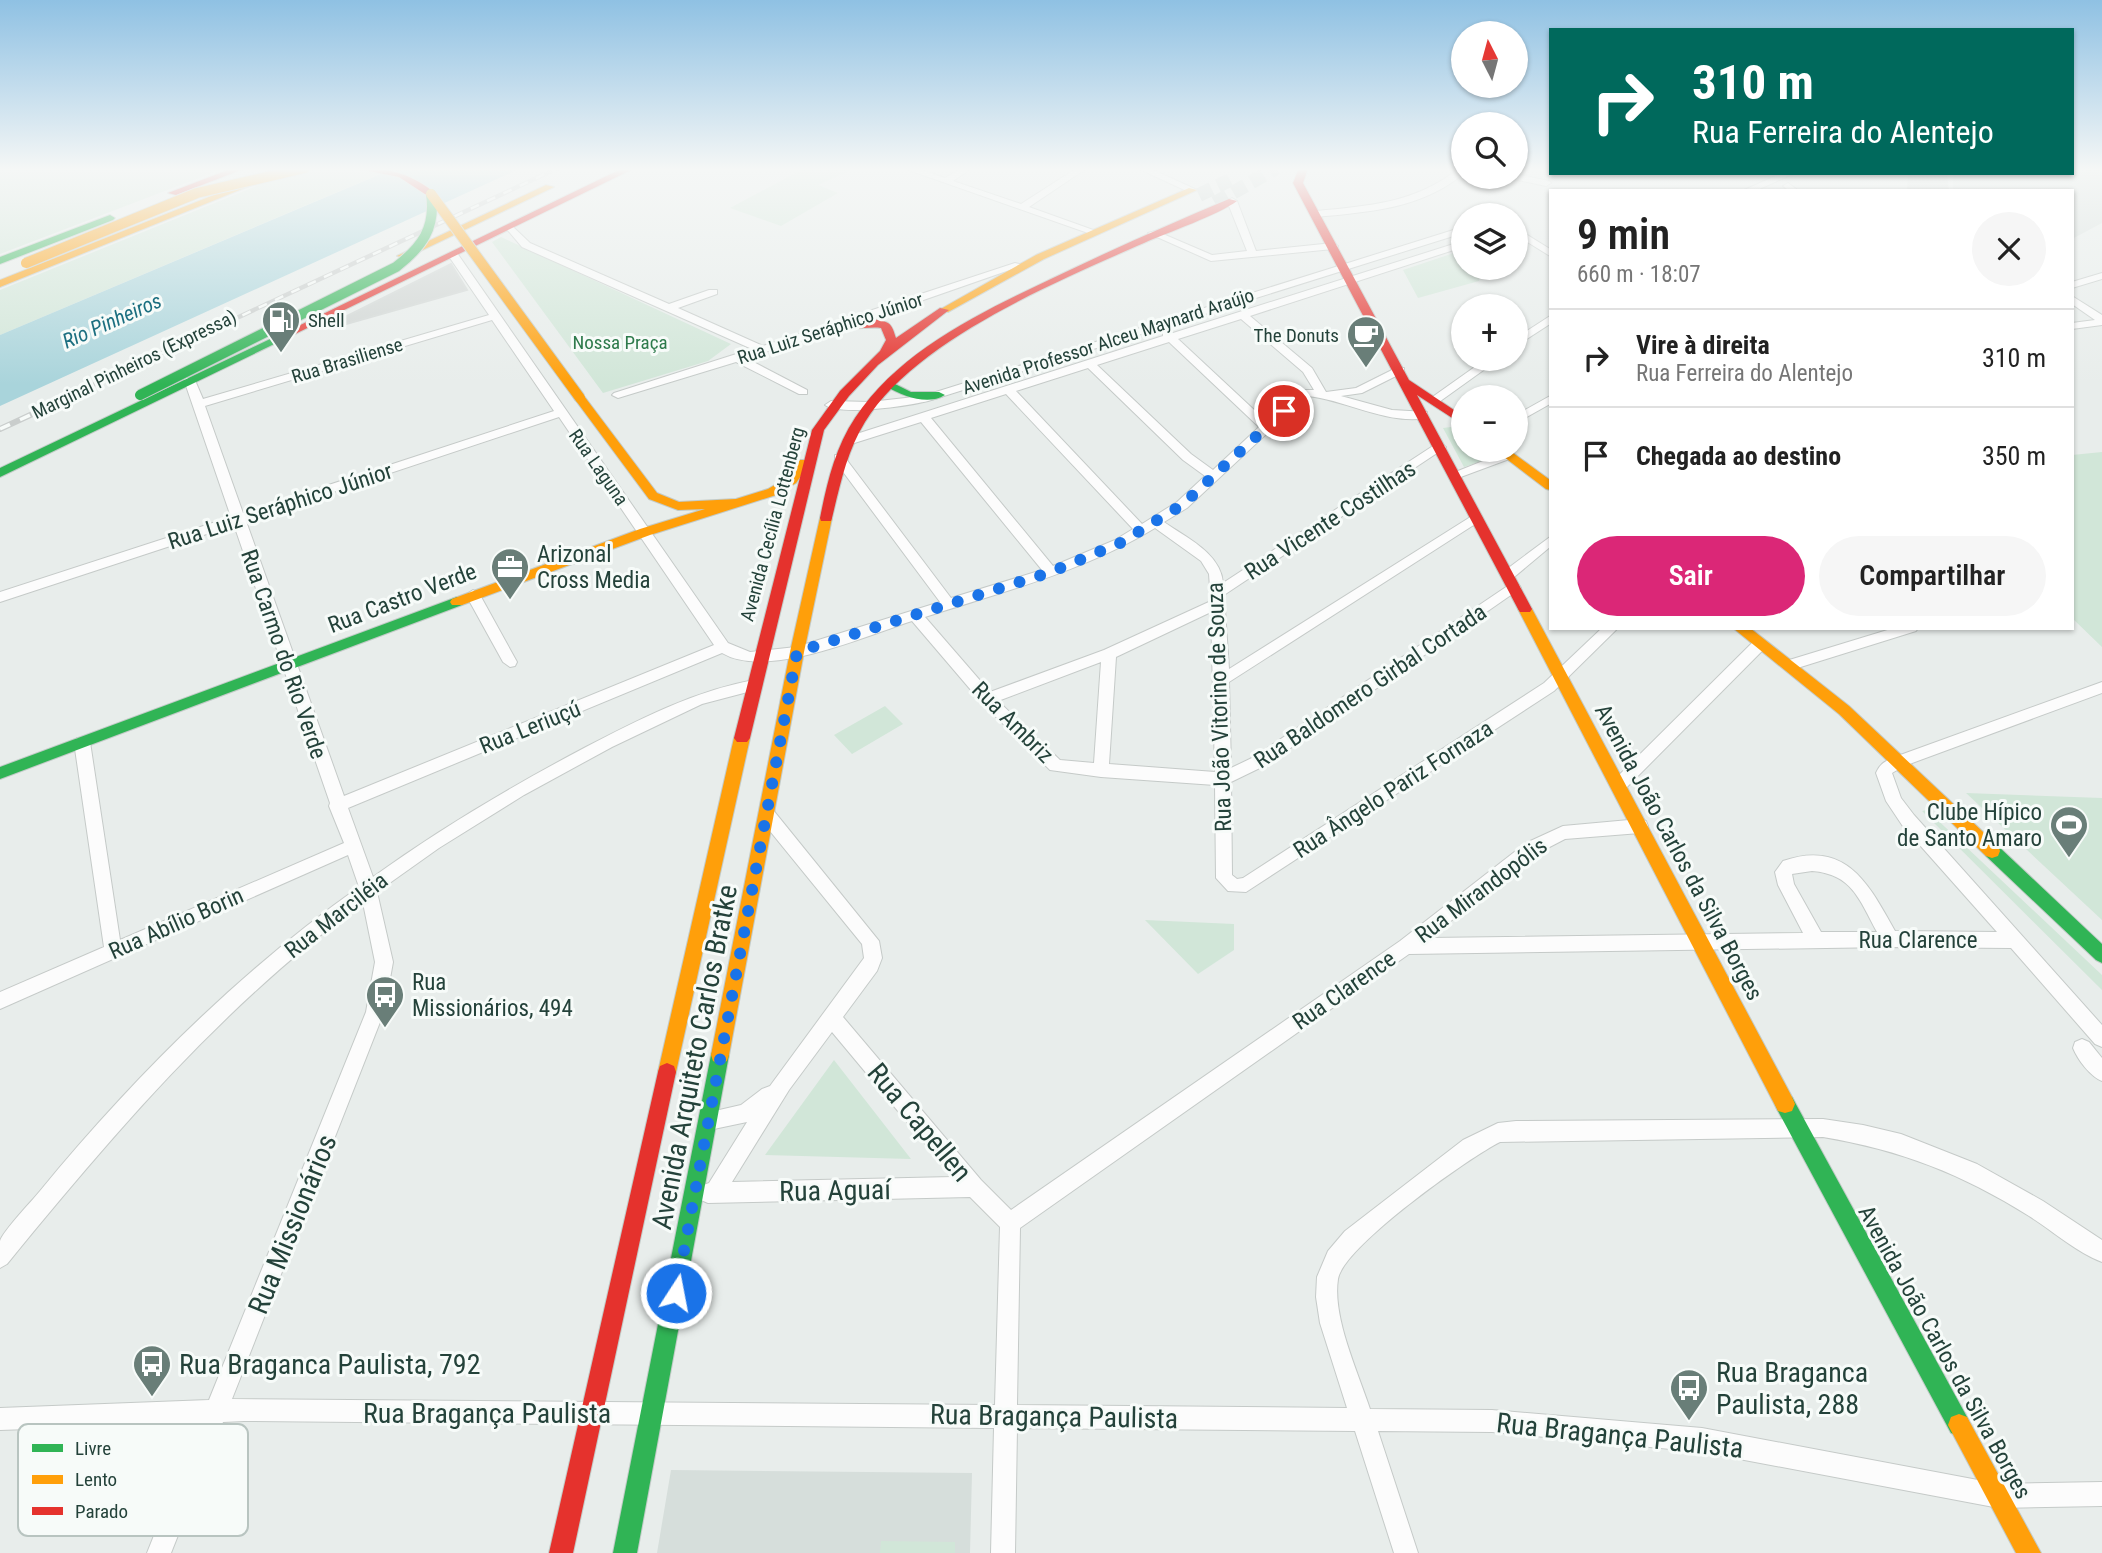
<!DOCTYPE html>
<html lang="pt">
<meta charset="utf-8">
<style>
body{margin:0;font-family:"Roboto Condensed",sans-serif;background:#f6f6f6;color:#222;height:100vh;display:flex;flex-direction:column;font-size:26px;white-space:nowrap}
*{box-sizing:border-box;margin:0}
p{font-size:23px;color:#767676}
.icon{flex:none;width:38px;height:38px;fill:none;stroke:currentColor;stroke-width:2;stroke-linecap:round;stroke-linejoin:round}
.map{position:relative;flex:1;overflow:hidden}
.side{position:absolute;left:1549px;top:189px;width:525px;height:441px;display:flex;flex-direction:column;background:#fff;border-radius:0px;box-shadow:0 2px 5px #0004}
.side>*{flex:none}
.banner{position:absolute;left:1549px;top:28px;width:525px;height:147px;border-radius:0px;box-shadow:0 2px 5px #0004;background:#00695c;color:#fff;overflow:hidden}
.needle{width:46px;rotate:354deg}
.buttons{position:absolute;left:1451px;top:21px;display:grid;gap:14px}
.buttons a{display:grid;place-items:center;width:77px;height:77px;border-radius:50%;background:#fff;box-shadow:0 2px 5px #0004;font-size:35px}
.pin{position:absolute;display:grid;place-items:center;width:60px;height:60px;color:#fff;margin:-30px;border:4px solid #fff;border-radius:50%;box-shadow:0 2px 7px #0007}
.me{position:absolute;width:77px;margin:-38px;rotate:11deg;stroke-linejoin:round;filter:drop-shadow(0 0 5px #0008)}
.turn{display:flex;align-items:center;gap:24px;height:147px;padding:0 28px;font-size:32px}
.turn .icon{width:91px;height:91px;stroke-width:2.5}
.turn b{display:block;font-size:49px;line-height:60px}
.round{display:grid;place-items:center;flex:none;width:74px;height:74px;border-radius:37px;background:#f6f6f6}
.overview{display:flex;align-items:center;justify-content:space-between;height:119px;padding:0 28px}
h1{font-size:42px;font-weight:600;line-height:52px}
.button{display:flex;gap:14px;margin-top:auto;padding:14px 28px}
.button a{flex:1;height:80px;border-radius:42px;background:#db2777;color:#fff;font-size:28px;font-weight:600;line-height:80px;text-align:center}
.button a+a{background:#f6f6f6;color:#222}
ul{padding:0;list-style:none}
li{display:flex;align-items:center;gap:21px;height:98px;padding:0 28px;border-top:2px solid #e0e0e0}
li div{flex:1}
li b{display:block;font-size:26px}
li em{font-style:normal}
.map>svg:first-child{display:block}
.built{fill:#d6dedb}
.green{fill:#d1e6d8}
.water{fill:#a9d4db}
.building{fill:#cfd4d2;stroke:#d1d6d4;stroke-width:2}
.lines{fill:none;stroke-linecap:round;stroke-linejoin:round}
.secondary-tunnel{stroke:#c1cbc8;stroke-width:14;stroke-dasharray:14 7;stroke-linecap:butt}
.street-casing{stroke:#c5cac8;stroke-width:2}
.fast-casing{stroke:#c3cbc8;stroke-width:2}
.slow-casing{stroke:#c3cbc8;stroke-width:2}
.jam-casing{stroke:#c3cbc8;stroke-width:2}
.street{fill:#fcfcfc;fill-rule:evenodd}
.fast{fill:#30b455;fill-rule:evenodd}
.slow{fill:#ff9f0a;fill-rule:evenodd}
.jam{fill:#e5322d;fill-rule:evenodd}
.rail-far1-casing{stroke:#c9cdcc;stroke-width:4.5}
.rail-casing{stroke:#c9cdcc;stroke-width:6}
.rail-far1{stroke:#f7fbf9;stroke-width:2.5;stroke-dasharray:9;stroke-linecap:butt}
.rail{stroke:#f7fbf9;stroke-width:3.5;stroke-dasharray:11;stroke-linecap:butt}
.fast-bridge-casing{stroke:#c3ccc9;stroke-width:12;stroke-linecap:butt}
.slow-bridge-casing{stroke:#c3ccc9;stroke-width:12;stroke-linecap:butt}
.fast-bridge{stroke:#30b455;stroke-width:10}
.slow-bridge{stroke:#ff9f0a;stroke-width:10}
.route{stroke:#1a73e8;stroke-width:12;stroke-dasharray:0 21.6}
.labels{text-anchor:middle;stroke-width:6;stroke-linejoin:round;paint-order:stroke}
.far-poi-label{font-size:19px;fill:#24423a;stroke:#f7fbf9;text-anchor:start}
.far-street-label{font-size:19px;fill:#24423a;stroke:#f7fbf9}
.far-park-label{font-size:19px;fill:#2d7a4b;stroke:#f7fbf9}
.far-water-label{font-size:21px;font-style:italic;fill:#1c6f80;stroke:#f7fbf9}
.street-label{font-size:23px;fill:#24423a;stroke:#f7fbf9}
.poi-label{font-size:23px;fill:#24423a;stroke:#f7fbf9;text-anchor:start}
.near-street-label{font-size:28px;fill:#24423a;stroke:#f7fbf9}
.near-poi-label{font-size:28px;fill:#24423a;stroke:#f7fbf9;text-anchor:start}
.key{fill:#f7fbf9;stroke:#b8c4c0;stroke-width:2}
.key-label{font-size:19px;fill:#24423a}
</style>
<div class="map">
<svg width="2102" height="1553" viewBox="0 0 2102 1553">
<rect width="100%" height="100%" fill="#e8edeb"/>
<path class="built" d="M2072,168H2102V223L2072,239V191H1953V173H2072Z
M671,1470L972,1473L970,1553H657Z"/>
<path class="green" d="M0,168H225L0,254Z
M301,168H394L0,335V290Z
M805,168H855L818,185L838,193L781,226L730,208Z
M501,237L731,344L708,361L603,393L492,242Z
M1463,250V268H1482L1479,281L1418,298L1403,270Z
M1451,427L1463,432V450H1491L1499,455L1464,467L1443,428Z
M2102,452V647L2072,618V455Z
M885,706L903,724L852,754L834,735Z
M1966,793L2102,798V920Z
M1927,810L2102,975V990L1922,811Z
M1145,920L1234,924V950L1198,974Z
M834,1060L911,1159L765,1155Z
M881,1541L955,1542V1553H880Z"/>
<path class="water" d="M395,168H521L0,406V335Z"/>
<path class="building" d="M1909,173H1946L1948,191H1908Z
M451,264L467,290L339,326L337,321Z"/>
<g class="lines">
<path class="secondary-tunnel" d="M1199,195L1230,180
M1215,203L1276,168"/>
<defs>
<path id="street" d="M903,168H916L945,178L962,168H972L953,181L1021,204L1077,168H1087L1029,207L1096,231L1088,233Z
M1137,168H1149L1197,190L1189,192Z
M1459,168H1463V174C1421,209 1368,212 1316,217L1311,214L1316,211C1368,206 1417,203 1459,168Z
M1782,173H1795L1755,191H1742Z
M1516,174L1549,181L1551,183L1546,186L1513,179L1512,177Z
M1788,183L1799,191H1789L1783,186Z
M1232,198L1237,201L1256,251L1333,243L1338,246L1333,249L1211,261L1148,233L1156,231L1212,255L1247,251L1227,201Z
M510,224L530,243L669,304L709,290H717V294L678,308L763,346L1015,263L1024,265L846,327L746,358L807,390V394H799L736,362L618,398L612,395L614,393L752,349L522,247L505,227Z
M1463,227V233L928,401C908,406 840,416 825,405L831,401L870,402L923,396Z
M1516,228L1550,249V256L1516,235Z
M1463,241V247L1250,316L1312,368L1326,392L1356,388L1396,368H1404V372L1362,393L1341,396L1392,410L1427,412V418C1386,425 1347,400 1307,396L1187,508L1164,522C1185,537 1221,553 1223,583L1436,444L1440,443L1446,447L1224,595L1229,669L1472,516L1477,515L1483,519L1229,682L1231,768L1254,757L1509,585H1519L1521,588L1266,765L1231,782L1232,875L1237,879L1243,878L1544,683L1602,628H1618L1554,691L1246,892L1228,891L1216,878L1215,785L1101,777L1050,770L982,703L912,621C865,636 767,680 722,653L348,808L373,877C441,828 512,786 586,747C640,719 694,691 754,680L761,685L759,689L702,704L612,747L524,795L439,848L377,892L393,962L384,1012L232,1399L995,1405L1000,1227L970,1197L708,1203L701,1200L698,1193L701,1186L709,1183L747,1122L709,1130L702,1128L699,1121L702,1114L741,1105L762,1089L770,1086L864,958L862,944L761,820L759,815L761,810H773L879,941L882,958L877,971L843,1017L981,1180L1011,1210L1400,941L1526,843L1563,826L1640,819L1646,821L1648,826L1646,831L1640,833L1565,839L1538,853L1429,938L1803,933L1778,885L1775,872L1783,861C1847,839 1869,885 1895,931L1997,932L1902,825L1886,801L1876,773C1880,764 1884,762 1892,758L2102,682V693L1904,766L1892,773L1901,798L1914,815L2102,1025V1047L2095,1044L2011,948L1890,947L1409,954L1020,1228L1017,1405L1347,1408L1320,1323L1316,1297L1317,1277L1328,1251L1345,1231L1463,1140L1498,1123L1516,1121L1823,1119L1863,1125L1901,1134L1977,1164L2043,1201L2102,1240V1262C2076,1252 2053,1231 2029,1216C1962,1174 1901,1150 1823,1137L1500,1142C1468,1158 1343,1247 1338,1279C1332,1317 1358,1372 1370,1409L1492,1410L1702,1428L1999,1484L2102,1482V1506L1999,1508L1702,1452L1492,1432L1378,1431L1418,1553H1394L1355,1431L1017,1428L1015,1553H991L994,1428L244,1421L223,1422L171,1553H147L199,1423L0,1430V1408L209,1400L366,1012L375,962L363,903C226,1002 113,1134 7,1264L0,1268C0,1260 0,1248 0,1241C3,1231 32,1201 40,1191C132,1079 240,971 359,887L348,855L0,1009V992L104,947L74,742L77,738H87L90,742L120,940L344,843L329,806L330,803L234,525L0,602V592L231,517L184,380L186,378H194L203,399L489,315L448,255L457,253L728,643L750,652L796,647L940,602L835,461V455H843L951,598L1042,570L921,422L848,445L844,444V438L1163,336V332L1173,333ZM1241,319L1303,372L1314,390H1300L1266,421L1178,339ZM492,320L554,411L243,513L205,406ZM1169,342L1259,427L1213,470L1191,454L1097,365ZM1088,368L1183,460L1205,476L1177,502L1142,524L1016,391ZM1006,394L1133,529L1115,540L1053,566L931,418ZM559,417L714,645L344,796L246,521ZM1155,528L1201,561L1209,574L1211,601L1104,650L990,692L925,617C1002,592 1085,571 1155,528ZM1211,612L1215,772L1109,764L1116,657ZM1101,662L1094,763L1060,760L998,701ZM1812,871C1852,874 1859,899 1877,932H1821L1794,884L1792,874ZM832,1032L953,1177L732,1182L789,1090Z
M2102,273V279L2072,288V282Z
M2072,296L2102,315V325L2072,329V323L2095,320L2072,304Z
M1550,316V324L1516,346V338Z
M1486,359H1499L1439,402H1431V398Z
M1550,396V404L1516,423V415Z
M1508,451L1514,455L1512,458L1458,478H1450L1448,475Z
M1550,537V547L1513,578H1503L1501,575L1503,572Z
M473,590L480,595L517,662L515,666L510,667L503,662L466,595Z
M1894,628H1918L1916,631L1791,670L1784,665L1786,661Z
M1761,638L1768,643L1766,647L1625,789H1613L1611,785L1613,781L1756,639Z
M2082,1039L2089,1042L2102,1058V1081C2090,1076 2078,1060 2073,1048L2075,1042Z"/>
<path id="fast" d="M110,215L115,218L113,220L0,264V257Z
M291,329L295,330V334L0,477V468Z
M891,382L911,392H939L945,395C928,406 903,396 887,387L885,385Z
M457,597L462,599L464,602L462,605L0,779V767Z
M1992,844L1998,846L2102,944V963L2096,960L1986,856L1984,851L1986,846Z
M720,1046L727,1049L729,1055L637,1553H613L711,1055L713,1049Z
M1785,1095L1792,1097L1967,1417L1970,1425L1967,1433L1959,1436L1951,1433L1778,1111L1775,1104L1778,1097Z"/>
<path id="slow" d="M244,183L252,185L0,287V280Z
M546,185L554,187L406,258L397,256Z
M1189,188L1197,190L1044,259L948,312L939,310L1036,255Z
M580,395L584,396L657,493L679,502L736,499L768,489L788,477L800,460H808L810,463L796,483L776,495L650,535L462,605H452L450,602L452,599L640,529L705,509L678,510L649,499L574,398Z
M1495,450H1509L1550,480V490L1546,489Z
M826,514L832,518L804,652L729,1055L727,1061L720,1064L713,1061L711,1055L790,652L820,518Z
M1525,604L1532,609L1792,1097L1795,1104L1792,1111L1785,1113L1778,1111L1518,609Z
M1733,628H1750L1849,706L1998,846L2000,851L1998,856L1992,858L1986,856L1839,714Z
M742,732L750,738L676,1072L674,1078L667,1081L660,1078L658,1072L734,738Z
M1959,1414L1967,1417L2041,1553H2016L1948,1425L1951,1417Z"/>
<path id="jam" d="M233,168H246L176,195L168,193Z
M354,168C385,167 412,173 436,194L428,196L399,177Z
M623,168H635L295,334L286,332Z
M1299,168H1308L1303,183L1409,380L1463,416V425L1417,395L1532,609L1530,612H1520L1518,609L1293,183Z
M1229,199L1237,201C1218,215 1169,232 1144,243C1058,281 915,340 865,422C847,451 840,485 832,518L831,521H821L820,518C827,483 835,448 855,418C900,350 982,312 1053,278C1111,250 1170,224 1229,199Z
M940,308L949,310L878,365L849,396L824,430L750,738L747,742H737L734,738L812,430L840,391L880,351L886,340L881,328C868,326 848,332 837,325C847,318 876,317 888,323C893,326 894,333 896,338Z
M667,1063L674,1066L676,1072L573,1553H549L658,1072L660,1066Z"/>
</defs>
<use href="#street" class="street-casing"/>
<use href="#fast" class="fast-casing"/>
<use href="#slow" class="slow-casing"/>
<use href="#jam" class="jam-casing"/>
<use href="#street" class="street"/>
<use href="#fast" class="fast"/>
<use href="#slow" class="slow"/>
<use href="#jam" class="jam"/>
<defs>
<path id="rail-far1" d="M63,399L558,168"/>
<path id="rail" d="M0,429L67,398"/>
</defs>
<use href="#rail-far1" class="rail-far1-casing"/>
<use href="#rail" class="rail-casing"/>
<use href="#rail-far1" class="rail-far1"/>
<use href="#rail" class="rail"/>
<defs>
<path id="fast-bridge" d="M140,395L396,267C422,247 436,228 431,194"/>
<path id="slow-bridge" d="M431,194L580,398
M26,263L197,193L305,168"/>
</defs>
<use href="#fast-bridge" class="fast-bridge-casing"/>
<use href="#slow-bridge" class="slow-bridge-casing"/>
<use href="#fast-bridge" class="fast-bridge"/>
<use href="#slow-bridge" class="slow-bridge"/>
</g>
<linearGradient id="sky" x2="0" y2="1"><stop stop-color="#8fc1e3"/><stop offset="0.44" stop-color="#f5f7f6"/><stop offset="1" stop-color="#f5f7f6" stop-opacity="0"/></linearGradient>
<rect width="2102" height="385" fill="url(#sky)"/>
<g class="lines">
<path class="route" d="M676,1293L797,652L1051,572L1120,543L1182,505L1284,411"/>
</g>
<defs>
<symbol id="fuel-pin" viewBox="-11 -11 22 30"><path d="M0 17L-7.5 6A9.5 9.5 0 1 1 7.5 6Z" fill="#697e78" stroke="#f7fbf9"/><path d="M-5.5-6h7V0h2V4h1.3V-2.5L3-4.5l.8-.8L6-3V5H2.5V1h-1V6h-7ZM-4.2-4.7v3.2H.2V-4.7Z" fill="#fff"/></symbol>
<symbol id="cafe-pin" viewBox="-11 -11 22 30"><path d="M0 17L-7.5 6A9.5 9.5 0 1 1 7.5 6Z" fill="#697e78" stroke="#f7fbf9"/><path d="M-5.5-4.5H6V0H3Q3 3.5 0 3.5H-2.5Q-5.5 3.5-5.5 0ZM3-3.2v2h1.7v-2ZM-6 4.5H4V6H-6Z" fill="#fff"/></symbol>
<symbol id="office-pin" viewBox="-11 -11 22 30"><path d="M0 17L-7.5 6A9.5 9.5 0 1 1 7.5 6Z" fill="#697e78" stroke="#f7fbf9"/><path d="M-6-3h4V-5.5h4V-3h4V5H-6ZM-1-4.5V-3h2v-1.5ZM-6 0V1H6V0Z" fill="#fff"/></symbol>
<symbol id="stadium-pin" viewBox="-11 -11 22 30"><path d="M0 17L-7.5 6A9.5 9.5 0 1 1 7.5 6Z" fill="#697e78" stroke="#f7fbf9"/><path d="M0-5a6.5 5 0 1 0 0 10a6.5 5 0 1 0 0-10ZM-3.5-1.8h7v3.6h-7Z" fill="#fff"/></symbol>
<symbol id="bus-pin" viewBox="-11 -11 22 30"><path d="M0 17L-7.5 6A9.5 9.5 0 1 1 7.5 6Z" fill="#697e78" stroke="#f7fbf9"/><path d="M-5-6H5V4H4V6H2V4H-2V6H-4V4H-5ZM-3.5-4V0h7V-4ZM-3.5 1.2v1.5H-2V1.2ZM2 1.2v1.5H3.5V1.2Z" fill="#fff"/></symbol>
</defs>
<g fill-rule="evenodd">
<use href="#fuel-pin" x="259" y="298" width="44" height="60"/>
<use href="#cafe-pin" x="1344" y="313" width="44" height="60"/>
<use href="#office-pin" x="488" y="545" width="44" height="60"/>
<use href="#stadium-pin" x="2047" y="803" width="44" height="60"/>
<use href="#bus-pin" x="363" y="973" width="44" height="60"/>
<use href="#bus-pin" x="130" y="1342" width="44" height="60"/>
<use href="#bus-pin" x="1667" y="1366" width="44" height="60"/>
</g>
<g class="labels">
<g class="far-poi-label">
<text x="308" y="327">Shell</text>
<text x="1339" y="342" text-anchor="end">The Donuts</text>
</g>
<g class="far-street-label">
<text transform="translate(830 328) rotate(-18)" y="7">Rua Luiz Seráphico Júnior</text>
<text transform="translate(1108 341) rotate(-18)" y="7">Avenida Professor Alceu Maynard Araújo</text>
<text transform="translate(347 360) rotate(-17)" y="7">Rua Brasiliense</text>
<text transform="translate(134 364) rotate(-26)" y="7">Marginal Pinheiros (Expressa)</text>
<text transform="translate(599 467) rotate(55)" y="7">Rua Laguna</text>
<text transform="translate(772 524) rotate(-75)" y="7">Avenida Cecília Lottenberg</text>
</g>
<g class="far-park-label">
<text x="620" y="349">Nossa Praça</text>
</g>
<g class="far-water-label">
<text transform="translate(112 321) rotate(-24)" y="7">Rio Pinheiros</text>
</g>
<g class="street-label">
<text transform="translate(280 506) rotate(-18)" y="8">Rua Luiz Seráphico Júnior</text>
<text transform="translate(1330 520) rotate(-33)" y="8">Rua Vicente Costilhas</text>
<text transform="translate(402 598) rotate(-21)" y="8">Rua Castro Verde</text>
<text transform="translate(284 654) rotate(71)" y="8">Rua Carmo do Rio Verde</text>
<text transform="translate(1370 686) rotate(-34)" y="8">Rua Baldomero Girbal Cortada</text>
<text transform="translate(1219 707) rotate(-92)" y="8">Rua João Vitorino de Souza</text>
<text transform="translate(1013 722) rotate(45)" y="8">Rua Ambriz</text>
<text transform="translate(530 727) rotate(-22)" y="8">Rua Leriuçú</text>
<text transform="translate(1393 789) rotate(-33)" y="8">Rua Ângelo Pariz Fornaza</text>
<text transform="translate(1679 852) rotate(62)" y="8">Avenida João Carlos da Silva Borges</text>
<text transform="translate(1481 890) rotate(-37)" y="8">Rua Mirandopólis</text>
<text transform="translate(336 915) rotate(-38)" y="8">Rua Marciléia</text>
<text transform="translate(176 923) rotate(-24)" y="8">Rua Abílio Borin</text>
<text x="1918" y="948">Rua Clarence</text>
<text transform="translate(1344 990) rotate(-35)" y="8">Rua Clarence</text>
<text transform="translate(1945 1352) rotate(61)" y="8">Avenida João Carlos da Silva Borges</text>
</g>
<g class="poi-label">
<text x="537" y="562">Arizonal<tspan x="537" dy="26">Cross Media</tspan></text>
<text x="2042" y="820" text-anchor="end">Clube Hípico<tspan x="2042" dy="26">de Santo Amaro</tspan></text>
<text x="412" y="990">Rua<tspan x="412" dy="26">Missionários, 494</tspan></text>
</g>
<g class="near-street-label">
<text transform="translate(694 1057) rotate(-79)" y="10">Avenida Arquiteto Carlos Bratke</text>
<text transform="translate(920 1122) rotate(50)" y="10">Rua Capellen</text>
<text transform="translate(835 1190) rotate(-1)" y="10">Rua Aguaí</text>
<text transform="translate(292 1224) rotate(-68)" y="10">Rua Missionários</text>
<text x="487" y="1423">Rua Bragança Paulista</text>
<text transform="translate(1054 1416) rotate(1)" y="10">Rua Bragança Paulista</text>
<text transform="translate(1620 1435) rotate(6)" y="10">Rua Bragança Paulista</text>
</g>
<g class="near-poi-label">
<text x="179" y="1374">Rua Braganca Paulista, 792</text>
<text x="1716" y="1382">Rua Braganca<tspan x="1716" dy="32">Paulista, 288</tspan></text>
</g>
</g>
<rect x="18" y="1424" width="230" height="112" rx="10" class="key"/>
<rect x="32" y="1444" width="31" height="8" fill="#30b455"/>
<rect x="32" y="1475" width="31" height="9" fill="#ff9f0a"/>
<rect x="32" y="1507" width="31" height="8" fill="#e5322d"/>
<g class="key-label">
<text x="75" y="1455">Livre</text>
<text x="75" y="1486">Lento</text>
<text x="75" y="1518">Parado</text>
</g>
</svg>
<div class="buttons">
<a><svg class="needle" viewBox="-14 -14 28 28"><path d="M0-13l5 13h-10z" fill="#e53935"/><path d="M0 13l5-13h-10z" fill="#767676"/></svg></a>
<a><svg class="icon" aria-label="search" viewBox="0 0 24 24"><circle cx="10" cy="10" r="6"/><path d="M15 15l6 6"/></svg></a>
<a><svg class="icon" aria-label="layers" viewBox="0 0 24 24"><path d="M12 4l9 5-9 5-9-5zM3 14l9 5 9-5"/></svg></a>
<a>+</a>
<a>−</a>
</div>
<div class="pin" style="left:1284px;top:411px;background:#d93025"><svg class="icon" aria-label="arrive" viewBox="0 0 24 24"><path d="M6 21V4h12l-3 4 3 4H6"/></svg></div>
<svg class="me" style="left:676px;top:1293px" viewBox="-20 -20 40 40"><circle r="17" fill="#1a73e8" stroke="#fff" stroke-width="3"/><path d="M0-11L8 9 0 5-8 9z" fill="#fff"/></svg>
<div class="banner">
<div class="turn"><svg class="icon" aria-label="right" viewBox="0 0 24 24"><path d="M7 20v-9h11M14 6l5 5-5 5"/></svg><div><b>310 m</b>Rua Ferreira do Alentejo</div></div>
</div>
<section class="side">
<div class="overview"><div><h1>9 min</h1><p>660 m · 18:07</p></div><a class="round"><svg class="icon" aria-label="close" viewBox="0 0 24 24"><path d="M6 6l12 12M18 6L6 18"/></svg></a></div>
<ul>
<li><svg class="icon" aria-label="right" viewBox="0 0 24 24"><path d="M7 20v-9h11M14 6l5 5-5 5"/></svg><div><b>Vire à direita</b><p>Rua Ferreira do Alentejo</p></div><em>310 m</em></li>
<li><svg class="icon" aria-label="arrive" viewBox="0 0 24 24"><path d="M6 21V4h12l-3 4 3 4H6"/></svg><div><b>Chegada ao destino</b></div><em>350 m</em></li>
</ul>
<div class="button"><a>Sair</a><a>Compartilhar</a></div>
</section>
</div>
